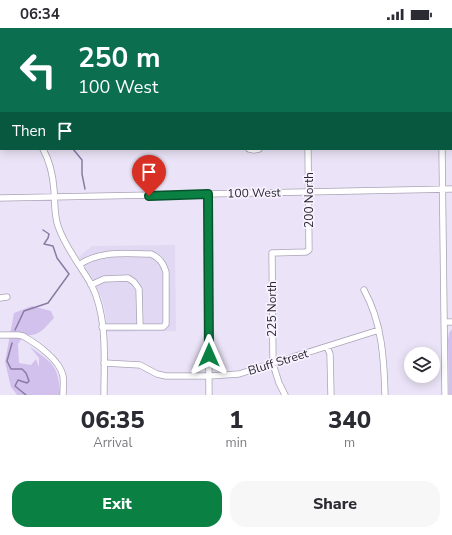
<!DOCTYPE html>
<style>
body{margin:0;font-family:"Nunito Sans",sans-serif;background:#f7f7f7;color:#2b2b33;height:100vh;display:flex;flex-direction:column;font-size:15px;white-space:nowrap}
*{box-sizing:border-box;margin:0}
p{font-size:13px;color:#7c7c81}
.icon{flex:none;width:22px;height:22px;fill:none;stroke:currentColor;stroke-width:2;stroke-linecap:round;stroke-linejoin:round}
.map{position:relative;height:367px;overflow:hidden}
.drawer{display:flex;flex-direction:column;background:#fff;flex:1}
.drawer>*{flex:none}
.hud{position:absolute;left:0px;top:0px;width:452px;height:122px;box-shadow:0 2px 10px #0003;background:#0b6e4f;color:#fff;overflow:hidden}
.tools{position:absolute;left:404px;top:319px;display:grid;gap:8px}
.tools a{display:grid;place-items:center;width:36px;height:36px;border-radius:50%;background:#fff;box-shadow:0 2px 10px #0003;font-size:20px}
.pin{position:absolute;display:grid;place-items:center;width:34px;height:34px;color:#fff;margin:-41px -17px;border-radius:50% 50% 50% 0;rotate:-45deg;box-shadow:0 0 4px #0007}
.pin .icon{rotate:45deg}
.me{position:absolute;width:44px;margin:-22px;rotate:0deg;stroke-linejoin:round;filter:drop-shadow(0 0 3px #0008)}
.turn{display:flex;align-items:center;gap:14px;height:84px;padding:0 12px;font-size:18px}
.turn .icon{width:52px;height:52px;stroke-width:2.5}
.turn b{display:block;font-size:28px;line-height:34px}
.then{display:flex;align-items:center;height:38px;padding:0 12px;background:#0003;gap:8px;font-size:15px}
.eta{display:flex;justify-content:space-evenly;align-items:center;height:68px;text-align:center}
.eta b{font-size:24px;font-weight:800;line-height:28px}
.action{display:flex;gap:8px;margin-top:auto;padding:8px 12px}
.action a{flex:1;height:46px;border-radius:16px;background:#0b8043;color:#fff;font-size:16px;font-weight:800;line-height:46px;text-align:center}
.action a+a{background:#f7f7f7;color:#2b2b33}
.status{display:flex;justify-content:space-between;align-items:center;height:28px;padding:0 20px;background:#fff;direction:ltr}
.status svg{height:11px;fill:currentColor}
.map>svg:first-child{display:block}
.built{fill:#e1d8f3}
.green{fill:#d1c1ec}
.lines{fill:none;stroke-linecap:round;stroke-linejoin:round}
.stream{stroke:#8b7ba4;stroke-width:1.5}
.minor-casing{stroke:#aaa3b6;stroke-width:7}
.minor{stroke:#fff;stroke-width:5.5}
.route-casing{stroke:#07532c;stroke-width:10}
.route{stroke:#0b8043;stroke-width:7}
.labels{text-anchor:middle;stroke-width:3.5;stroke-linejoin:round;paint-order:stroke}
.street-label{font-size:12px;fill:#29262e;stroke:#f7f2ff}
</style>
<div class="status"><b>06:34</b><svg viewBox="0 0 49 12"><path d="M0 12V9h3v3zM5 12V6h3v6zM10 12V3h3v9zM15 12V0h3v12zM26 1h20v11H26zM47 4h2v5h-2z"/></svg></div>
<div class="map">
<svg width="452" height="367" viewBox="0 0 452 367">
<rect width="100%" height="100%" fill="#ebe4f8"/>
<path class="built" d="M175,217L176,303L107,304L106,288L102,271L93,251L79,229L92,218Z"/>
<path class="green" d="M32,278L51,283L54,290C44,300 40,309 24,307L18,316L19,335L31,337L36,331L39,339V330L30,319C53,335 59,338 60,367H17L11,359L5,334L14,285Z
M452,301V367H449L448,312L449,305Z"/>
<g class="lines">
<path class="stream" d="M73,121L82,132V146L85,161
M15,302L24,283L48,275L69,246L57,230L53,218L44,216L48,210L49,206L43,202
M12,315L7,333L11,341H22L26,345L29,353L27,355L18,352L15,358L26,367"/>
<defs>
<path id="minor" d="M171,0V1
M211,0V1
M233,0V1
M308,0V1
M441,0V1
M451,26H452
M0,44L1,46
M43,121C50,134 53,147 54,162C55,174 54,186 58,198C65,219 80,237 91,256C108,289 104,331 104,367
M249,121L254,122L259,121
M442,121L445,367
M208,166L209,367
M0,170L452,161
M79,237C100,222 126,226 151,226C160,230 163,235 166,244V296L163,299H140
M91,257L104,251L128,250L134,254L139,261L140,299H102
M364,262C382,294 384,331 385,367
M0,270L7,269
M444,294H452
M0,307H18L23,308C37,316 60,332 63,348C64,354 63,361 63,367
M327,319L330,326L331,367
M104,335L140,337L157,346L166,348H209L239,346L379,302
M285,367L279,355L273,336L272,225L306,224L309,222L308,121"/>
</defs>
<use href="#minor" class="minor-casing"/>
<use href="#minor" class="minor"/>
</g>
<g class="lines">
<defs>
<path id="route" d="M149,168L208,166L209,327"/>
</defs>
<use href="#route" class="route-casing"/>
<use href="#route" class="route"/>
</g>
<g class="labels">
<g class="street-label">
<text transform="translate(254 165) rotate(-1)" y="4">100 West</text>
<text transform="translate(309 172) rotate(-90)" y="4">200 North</text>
<text transform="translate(272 281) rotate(-90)" y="4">225 North</text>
<text transform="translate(278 334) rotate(-17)" y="4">Bluff Street</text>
</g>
</g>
</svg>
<div class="tools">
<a><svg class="icon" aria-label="layers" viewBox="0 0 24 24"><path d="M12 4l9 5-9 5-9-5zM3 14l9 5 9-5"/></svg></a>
</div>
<div class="pin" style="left:149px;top:168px;background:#d93025"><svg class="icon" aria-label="arrive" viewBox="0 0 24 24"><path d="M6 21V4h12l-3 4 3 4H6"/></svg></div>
<svg class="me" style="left:209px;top:327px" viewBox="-20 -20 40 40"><path d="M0-17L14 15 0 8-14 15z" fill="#0b8043" stroke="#fff" stroke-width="4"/></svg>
<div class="hud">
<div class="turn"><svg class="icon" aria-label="left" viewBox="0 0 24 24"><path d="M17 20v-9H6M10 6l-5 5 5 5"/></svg><div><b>250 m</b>100 West</div></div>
<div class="then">Then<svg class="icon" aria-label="arrive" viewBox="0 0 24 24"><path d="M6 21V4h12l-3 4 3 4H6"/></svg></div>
</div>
</div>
<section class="drawer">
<div class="eta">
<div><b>06:35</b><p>Arrival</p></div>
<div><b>1</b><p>min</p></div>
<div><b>340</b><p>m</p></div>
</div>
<div class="action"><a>Exit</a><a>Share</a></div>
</section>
